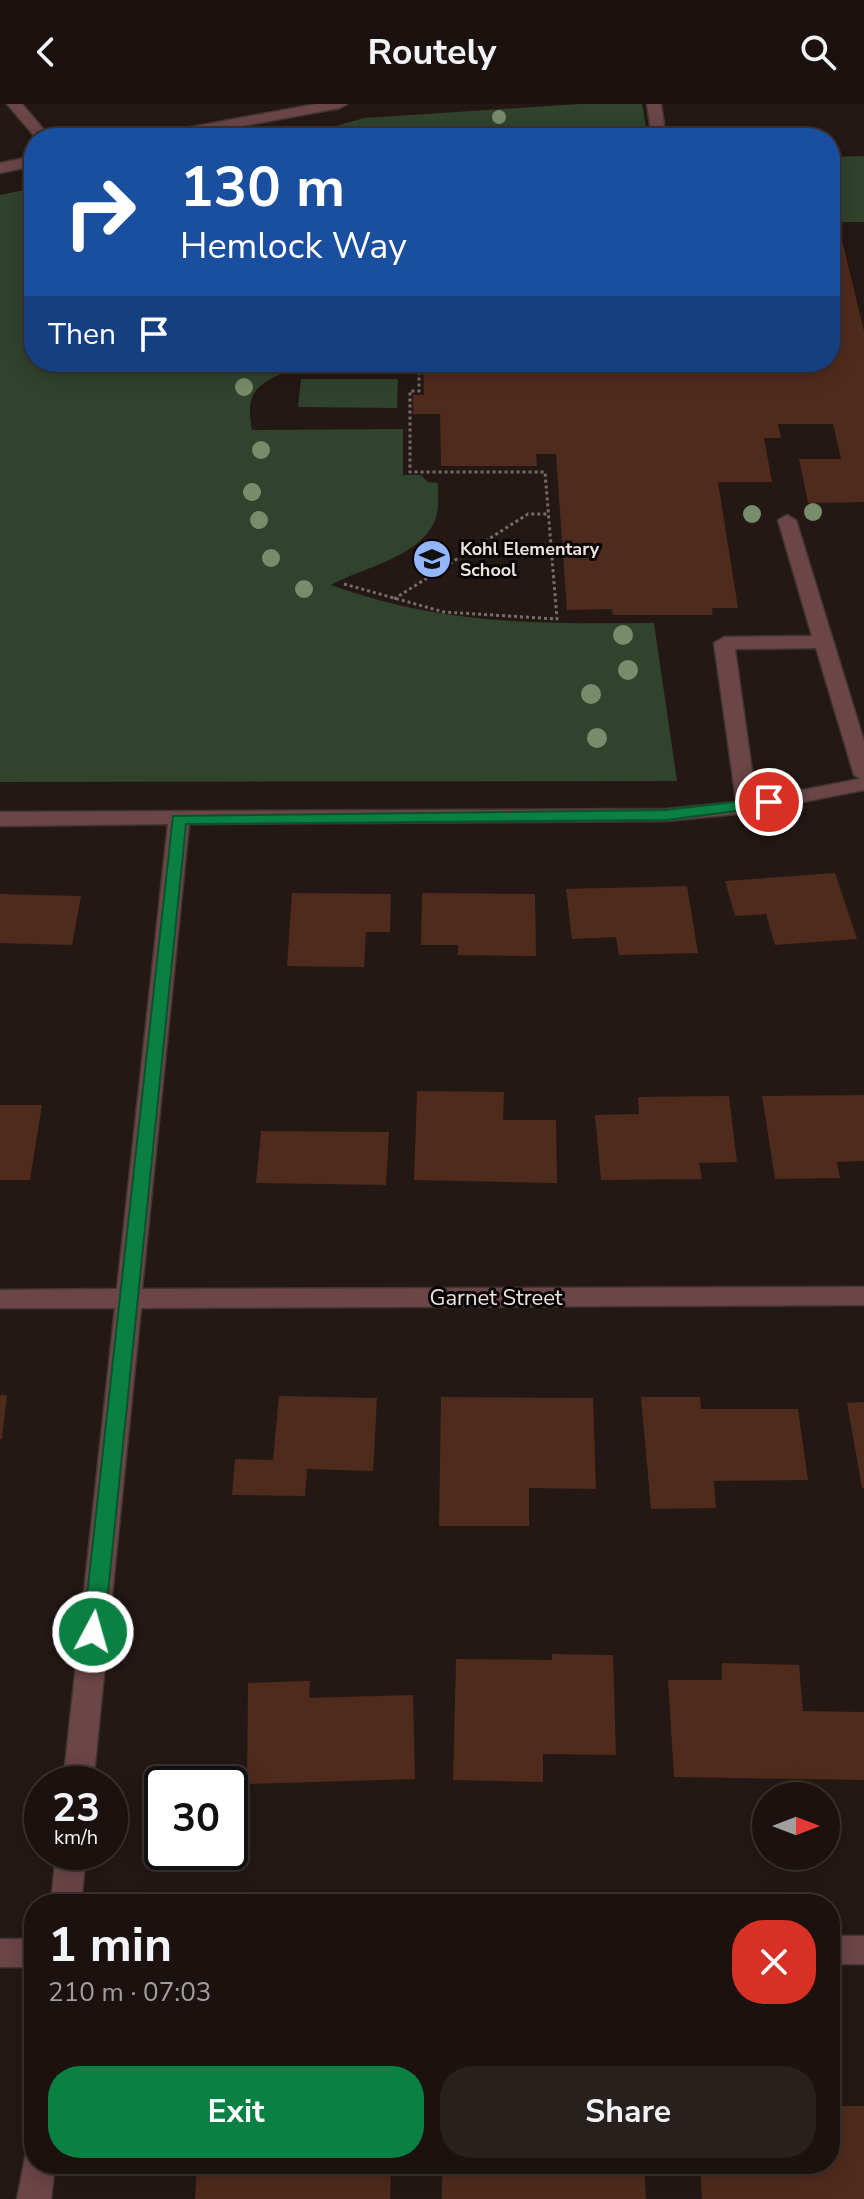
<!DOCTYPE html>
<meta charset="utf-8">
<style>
body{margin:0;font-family:"Nunito Sans",sans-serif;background:#28201d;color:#f1f3f6;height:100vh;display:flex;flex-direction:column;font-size:30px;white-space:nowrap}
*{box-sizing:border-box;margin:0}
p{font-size:26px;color:#a09e9e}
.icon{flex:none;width:44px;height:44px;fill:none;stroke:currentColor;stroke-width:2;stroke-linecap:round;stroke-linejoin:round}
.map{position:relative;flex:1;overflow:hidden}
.drawer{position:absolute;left:24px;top:1790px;width:816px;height:280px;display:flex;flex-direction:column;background:#1b120f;border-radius:32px;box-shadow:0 4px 20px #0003,0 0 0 2px #39322f}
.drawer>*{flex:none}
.top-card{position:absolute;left:24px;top:24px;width:816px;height:244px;border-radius:32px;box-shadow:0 4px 20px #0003,0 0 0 2px #39322f;background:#1a4fa0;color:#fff;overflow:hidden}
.needle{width:52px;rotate:90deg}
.tools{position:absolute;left:752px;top:1678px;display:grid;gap:16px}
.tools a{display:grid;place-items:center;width:88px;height:88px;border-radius:50%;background:#1b120f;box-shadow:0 4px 20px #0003,0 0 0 2px #39322f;font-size:40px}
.speed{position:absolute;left:24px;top:1662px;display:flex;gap:16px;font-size:40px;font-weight:700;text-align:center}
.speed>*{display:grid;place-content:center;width:104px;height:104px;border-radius:50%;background:#1b120f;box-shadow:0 4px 20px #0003,0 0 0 2px #39322f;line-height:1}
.speed small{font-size:20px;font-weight:400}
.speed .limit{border:4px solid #111;border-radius:12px;background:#fff;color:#111}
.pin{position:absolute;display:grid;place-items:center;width:68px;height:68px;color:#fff;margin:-34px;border:4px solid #fff;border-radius:50%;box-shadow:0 2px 8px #0007}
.me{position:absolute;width:88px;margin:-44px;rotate:6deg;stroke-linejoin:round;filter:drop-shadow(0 0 6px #0008)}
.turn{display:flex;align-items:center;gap:28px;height:168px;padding:0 24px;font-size:36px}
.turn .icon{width:104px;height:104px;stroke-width:2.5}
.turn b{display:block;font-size:56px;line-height:68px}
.then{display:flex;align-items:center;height:76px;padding:0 24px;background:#0003;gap:16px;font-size:30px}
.round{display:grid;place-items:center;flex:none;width:84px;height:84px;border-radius:32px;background:#28201d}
.summary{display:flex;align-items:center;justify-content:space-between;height:136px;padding:0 24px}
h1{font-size:48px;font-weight:700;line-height:60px}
.cta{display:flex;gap:16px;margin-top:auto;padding:16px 24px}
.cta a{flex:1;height:92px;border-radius:32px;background:#0b8043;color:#fff;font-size:32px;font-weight:700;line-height:92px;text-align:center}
.cta a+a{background:#28201d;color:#f1f3f6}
header{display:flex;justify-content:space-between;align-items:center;height:104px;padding:0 24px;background:#1b120f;font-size:36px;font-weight:700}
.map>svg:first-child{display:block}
.green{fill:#30432d}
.building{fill:#4f2b1d}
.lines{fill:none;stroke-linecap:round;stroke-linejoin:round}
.lane-casing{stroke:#403531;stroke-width:3}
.street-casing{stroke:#403531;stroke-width:3}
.path{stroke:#766c68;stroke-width:3;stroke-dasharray:3 3;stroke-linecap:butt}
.lane{fill:#6b4548;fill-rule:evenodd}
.street{fill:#6b4548;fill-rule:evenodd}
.tree{fill:#788c6b}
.route{fill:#0b8043;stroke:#07532c;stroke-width:2}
.labels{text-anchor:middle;stroke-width:6;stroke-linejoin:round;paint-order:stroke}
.far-poi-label{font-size:18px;font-weight:bold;fill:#ede4e1;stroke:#090504;text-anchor:start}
.street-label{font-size:22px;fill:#ede4e1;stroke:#090504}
</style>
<header><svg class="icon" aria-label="back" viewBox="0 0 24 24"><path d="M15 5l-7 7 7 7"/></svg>Routely<svg class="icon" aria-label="search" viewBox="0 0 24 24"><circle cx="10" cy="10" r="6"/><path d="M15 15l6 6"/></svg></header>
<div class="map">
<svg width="864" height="2095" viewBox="0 0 864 2095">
<rect width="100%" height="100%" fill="#241814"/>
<path class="green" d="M581,0H642L648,34H294L364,14Z
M864,52V118H830V53Z
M34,84V258H292V264C260,281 244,283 252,326L403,325V371H421L428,378L438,379C438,389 439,400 437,410C427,452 363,463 331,481C442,521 538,520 654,519L677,677L0,678V91Z
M301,275H398L397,304L298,303Z"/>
<path class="building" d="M830,128H840L864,227V398L808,399L799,355H841L833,320H778L781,334H764L772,378H718L738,504H712L713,511H613L612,505L567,506L556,350H536L537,362H441L440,310H413V291H424L423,258H830Z
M835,769L857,835L775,841L766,810L735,812L725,777Z
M687,782L698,849L619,851L616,833L572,835L566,785Z
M292,789L391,790L390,828H366L364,863L287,862Z
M422,789L535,790L536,852L458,851V841H421Z
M0,790L81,792L72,841L0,839Z
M417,987L504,988L503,1016H556L557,1079L414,1076Z
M864,991V1057L837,1058L840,1074L775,1075L762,992Z
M729,992L737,1058L699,1059L702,1075L601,1076L595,1011L639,1010L638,993Z
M0,1001H42L30,1076H0Z
M261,1027L389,1028L386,1081L256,1079Z
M0,1291H7L2,1335H0Z
M279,1292L377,1294L373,1367L307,1365L305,1392L232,1391L235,1355L273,1356Z
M441,1293L593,1294L596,1385L529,1384V1422H439Z
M641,1293H700L701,1305H798L808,1376L714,1377L716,1404L651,1405Z
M864,1298V1384H862L847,1299Z
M552,1550L613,1551L616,1651L543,1650V1678L453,1676L456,1555L552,1556Z
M722,1559L799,1561L803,1607L864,1608V1676L674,1673L668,1576H722Z
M310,1577L309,1594L413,1591L415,1675L247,1680L248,1579Z
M830,2002H864V2095H702L700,2060H830Z
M197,2060H391L390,2095H195Z
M442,2060H644L646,2095H442Z"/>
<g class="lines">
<defs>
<path id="lane" d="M647,0H661L666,34H652Z
M787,411L796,416L864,637V677L854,671L816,544L735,545L757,703L747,709L737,703L714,539L724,533L812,532L778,416Z"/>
<path id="street" d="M7,0H22L51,34H36Z
M316,0H347L340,4L178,34H146L153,30Z
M34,52V62L0,69V59Z
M864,674V686L747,709L666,717L189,720L142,1185L864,1183V1201L141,1204L93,1680H63L115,1204H0V1186L117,1185L168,720L0,722V708L666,705L747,697Z
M56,1748H86L81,1800H51Z
M830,1832H864V1860H830Z
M0,1835H34V1863H0Z
M34,2045V2060H55L51,2095H17L26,2049Z"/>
</defs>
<use href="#lane" class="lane-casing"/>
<use href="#street" class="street-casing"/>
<path class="path" d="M344,480L444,508L557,515L545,368H410V287H419V258
M394,495L528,410H548"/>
<use href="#lane" class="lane"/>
<use href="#street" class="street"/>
</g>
<g class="tree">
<circle cx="499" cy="13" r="7"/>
<circle cx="244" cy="283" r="9"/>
<circle cx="261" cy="346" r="9"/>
<circle cx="252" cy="388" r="9"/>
<circle cx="813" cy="408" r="9"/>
<circle cx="752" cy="410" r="9"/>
<circle cx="259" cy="416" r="9"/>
<circle cx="271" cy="454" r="9"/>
<circle cx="304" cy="485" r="9"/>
<circle cx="623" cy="531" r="10"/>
<circle cx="628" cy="566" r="10"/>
<circle cx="591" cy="590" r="10"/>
<circle cx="597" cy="634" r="10"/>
</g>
<path class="route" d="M769,694L777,698L775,702L666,716L186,720L104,1528L101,1535H86L83,1528L173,712L666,706Z"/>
<defs>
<symbol id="school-disc" viewBox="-11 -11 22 22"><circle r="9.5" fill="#92b7fd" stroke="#090504"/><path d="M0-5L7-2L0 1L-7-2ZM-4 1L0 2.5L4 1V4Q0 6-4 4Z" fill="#111"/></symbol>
</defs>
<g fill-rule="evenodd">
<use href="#school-disc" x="410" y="433" width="44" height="44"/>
</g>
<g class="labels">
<g class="far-poi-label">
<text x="460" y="451">Kohl Elementary<tspan x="460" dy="21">School</tspan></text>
</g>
<g class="street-label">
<text x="496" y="1201">Garnet Street</text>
</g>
</g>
</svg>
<div class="tools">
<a><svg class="needle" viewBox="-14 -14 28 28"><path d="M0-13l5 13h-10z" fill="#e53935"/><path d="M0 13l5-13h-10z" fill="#a09e9e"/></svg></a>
</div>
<div class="speed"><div>23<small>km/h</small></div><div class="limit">30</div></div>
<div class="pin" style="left:769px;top:698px;background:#d93025"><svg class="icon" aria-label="arrive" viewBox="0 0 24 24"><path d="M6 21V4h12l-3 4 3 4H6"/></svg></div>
<svg class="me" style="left:93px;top:1528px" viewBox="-20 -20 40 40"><circle r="17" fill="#0b8043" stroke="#fff" stroke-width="3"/><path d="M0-11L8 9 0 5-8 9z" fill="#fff"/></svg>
<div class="top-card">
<div class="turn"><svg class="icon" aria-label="right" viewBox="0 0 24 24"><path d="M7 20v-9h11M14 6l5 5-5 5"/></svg><div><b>130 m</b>Hemlock Way</div></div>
<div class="then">Then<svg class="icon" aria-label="arrive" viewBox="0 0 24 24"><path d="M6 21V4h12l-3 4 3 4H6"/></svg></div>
</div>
<section class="drawer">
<div class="summary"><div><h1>1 min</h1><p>210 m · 07:03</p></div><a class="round" style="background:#d93025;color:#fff"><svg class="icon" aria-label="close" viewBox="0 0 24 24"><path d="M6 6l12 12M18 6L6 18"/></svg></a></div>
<div class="cta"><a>Exit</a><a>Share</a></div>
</section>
</div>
